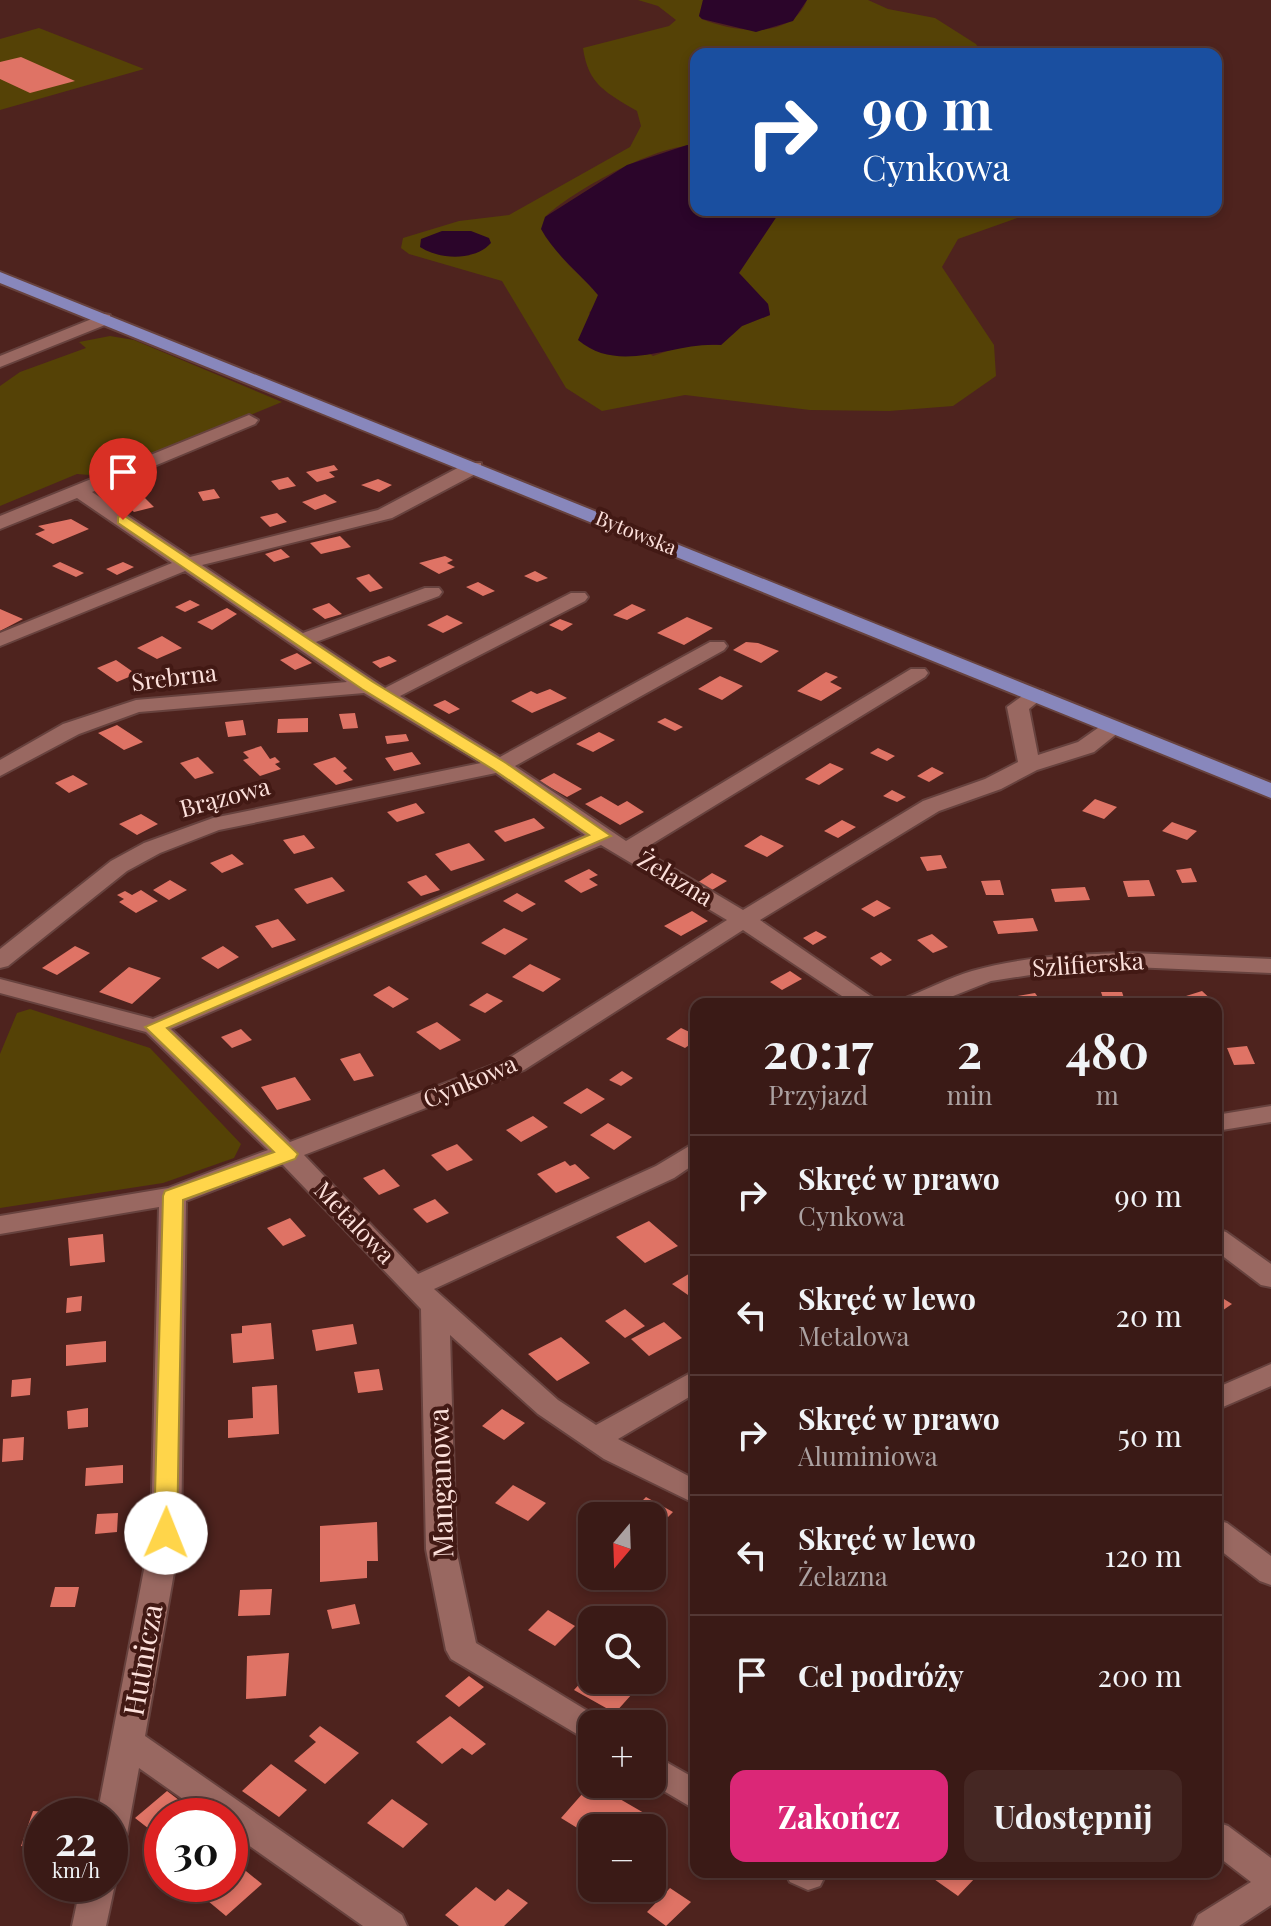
<!DOCTYPE html>
<html lang="pl">
<meta charset="utf-8">
<style>
body{margin:0;font-family:"Playfair Display",serif;background:#452723;color:#f1f3f6;height:100vh;display:flex;flex-direction:column;font-size:30px;white-space:nowrap}
*{box-sizing:border-box;margin:0}
p{font-size:26px;color:#aba1a1}
.icon{flex:none;width:44px;height:44px;fill:none;stroke:currentColor;stroke-width:2;stroke-linecap:round;stroke-linejoin:round}
.map{position:relative;flex:1;overflow:hidden}
.drawer{position:absolute;left:690px;top:998px;width:532px;height:880px;display:flex;flex-direction:column;background:#3a1a16;border-radius:16px;box-shadow:0 4px 12px #0003,0 0 0 2px #543835}
.drawer>*{flex:none}
.guide{position:absolute;left:690px;top:48px;width:532px;height:168px;border-radius:16px;box-shadow:0 4px 12px #0003,0 0 0 2px #543835;background:#1a4fa0;color:#fff;overflow:hidden}
.needle{width:52px;rotate:199deg}
.buttons{position:absolute;left:578px;top:1502px;display:grid;gap:16px}
.buttons a{display:grid;place-items:center;width:88px;height:88px;border-radius:16px;background:#3a1a16;box-shadow:0 4px 12px #0003,0 0 0 2px #543835;font-size:40px}
.speed{position:absolute;left:24px;top:1798px;display:flex;gap:16px;font-size:40px;font-weight:700;text-align:center}
.speed>*{display:grid;place-content:center;width:104px;height:104px;border-radius:50%;background:#3a1a16;box-shadow:0 4px 12px #0003,0 0 0 2px #543835;line-height:1}
.speed small{font-size:20px;font-weight:400}
.speed .limit{border:12px solid #d22;background:#fff;color:#111}
.pin{position:absolute;display:grid;place-items:center;width:68px;height:68px;color:#fff;margin:-82px -34px;border-radius:50% 50% 50% 0;rotate:-45deg;box-shadow:0 0 8px #0007}
.pin .icon{rotate:45deg}
.me{position:absolute;width:88px;margin:-44px;rotate:1deg;stroke-linejoin:round;filter:drop-shadow(0 0 6px #0008)}
.turn{display:flex;align-items:center;gap:28px;height:168px;padding:0 40px;font-size:36px}
.turn .icon{width:104px;height:104px;stroke-width:2.5}
.turn b{display:block;font-size:56px;line-height:68px}
.eta{display:flex;justify-content:space-evenly;align-items:center;height:136px;text-align:center}
.eta b{font-size:48px;font-weight:700;line-height:56px}
.primary-button{display:flex;gap:16px;margin-top:auto;padding:16px 40px}
.primary-button a{flex:1;height:92px;border-radius:16px;background:#db2777;color:#fff;font-size:32px;font-weight:700;line-height:92px;text-align:center}
.primary-button a+a{background:#452723;color:#f1f3f6}
ul{padding:0;list-style:none}
li{display:flex;align-items:center;gap:24px;height:120px;padding:0 40px;border-top:2px solid #543835}
li div{flex:1}
li b{display:block;font-size:30px}
li em{font-style:normal}
.map>svg:first-child{display:block}
.green{fill:#554206}
.water{fill:#2b052a}
.building{fill:#df7365}
.lines{fill:none;stroke-linecap:round;stroke-linejoin:round}
.minor-casing{stroke:#67423e;stroke-width:4}
.major-casing{stroke:#67423e;stroke-width:4}
.minor{fill:#996861;fill-rule:evenodd}
.major{fill:#8887bc;fill-rule:evenodd}
.route{fill:#ffd54a;stroke:#a68a30;stroke-width:2}
.labels{text-anchor:middle;stroke-width:8;stroke-linejoin:round;paint-order:stroke}
.far-street-label{font-size:20px;fill:#fce0db;stroke:#421914}
.street-label{font-size:24px;fill:#fce0db;stroke:#421914}
.near-street-label{font-size:28px;fill:#fce0db;stroke:#421914}
</style>
<div class="map">
<svg width="1271" height="1926" viewBox="0 0 1271 1926">
<rect width="100%" height="100%" fill="#4e231e"/>
<path class="green" d="M638,0H703L699,16L702,19C734,32 791,41 807,0H868L888,9L935,18L976,44L982,54H696V146C660,142 571,192 545,217C549,256 575,267 598,295L597,303L589,313L653,356L685,345H721L742,326L770,315L768,304L739,273L781,210H1040L958,239L942,267L994,345L996,376L953,406L889,411L810,410L685,395L602,411L566,388L502,281L409,254L401,248L403,238L459,221L509,215L630,147L641,126L637,111C607,93 588,85 583,48L669,26L676,20L658,6Z
M39,28L144,69L0,110V39Z
M110,336L134,340L282,402L102,476L77,474L0,506V386L20,372L86,348L79,342Z
M30,1009L150,1048L241,1144L234,1158L163,1183L0,1208V1054L17,1013Z"/>
<path class="water" d="M703,0H807L793,21L756,32L702,19L699,16Z
M687,145L696,146V210H781L739,273L768,304L770,315L742,326L721,345C673,341 621,376 578,340L598,295C579,272 556,256 541,229L545,217L627,165Z
M442,231H471L489,238L491,243C475,261 440,260 420,247L421,239Z"/>
<path class="building" d="M21,57L75,81L30,93L0,79V62Z
M334,465L338,470L329,472L335,477L317,482L306,472Z
M288,477L296,486L279,490L271,481Z
M378,479L392,485L379,492L361,485Z
M214,489L220,498L203,501L198,492Z
M325,494L337,502L315,510L302,502Z
M145,498L154,507L134,512L124,503Z
M277,513L287,522L270,527L260,517Z
M71,519L89,529L53,544L35,534L45,530L38,526Z
M340,536L351,547L321,554L310,543Z
M281,549L290,557L274,562L265,554Z
M445,556L453,560L447,563L455,567L439,574L419,563Z
M60,562L84,573L76,577L52,566Z
M123,562L134,567L117,575L106,569Z
M535,571L548,578L537,582L524,576Z
M369,574L383,588L370,592L356,578Z
M478,582L495,591L483,596L466,587Z
M190,600L200,605L185,612L175,607Z
M329,603L342,614L325,619L312,609Z
M632,604L646,610L627,620L613,615Z
M227,608L237,614L212,630L197,622Z
M0,609L23,619L0,631Z
M447,615L463,623L443,633L427,625Z
M687,617L713,628L684,645L657,633Z
M560,619L573,624L562,631L549,625Z
M162,636L182,648L157,659L137,648Z
M746,642L758,643L779,651L761,663L733,650Z
M297,653L312,663L295,670L280,660Z
M389,656L397,661L380,668L372,662Z
M116,660L136,674L117,682L97,668Z
M826,672L838,677L830,682L842,688L821,701L797,691Z
M720,676L743,686L722,700L698,689Z
M550,689L567,698L532,713L511,701L531,691L537,694Z
M445,700L460,709L449,714L433,705Z
M355,713L358,728L343,729L339,714Z
M308,718V732L277,733L278,719Z
M665,718L683,727L675,731L657,722Z
M243,720L246,735L228,737L225,722Z
M117,725L143,742L124,750L98,733Z
M599,732L615,740L593,752L576,744Z
M406,734L409,741L387,744L385,736Z
M261,746L270,759L275,757L280,762L275,764L281,769L260,776L243,760L249,758L243,752Z
M878,748L895,756L887,761L870,753Z
M412,752L421,764L394,771L385,758Z
M198,757L214,773L195,779L180,763Z
M335,757L347,768L343,771L353,780L336,785L313,764Z
M830,763L844,769L819,785L805,779Z
M932,767L944,773L929,782L917,776Z
M554,773L582,789L567,797L539,781Z
M73,775L88,784L69,793L55,783Z
M892,790L906,797L897,802L883,796Z
M601,796L618,806L627,801L644,812L620,825L585,804Z
M1095,799L1117,807L1104,819L1082,811Z
M416,803L425,813L397,822L387,812Z
M141,814L158,824L137,835L119,824Z
M534,818L545,828L505,842L494,831Z
M842,820L856,827L838,838L824,831Z
M1172,822L1197,831L1187,840L1162,831Z
M304,835L315,848L294,854L283,840Z
M761,835L784,846L767,857L744,846Z
M469,843L485,860L451,871L435,854Z
M232,854L244,864L222,873L210,863Z
M941,855L947,868L927,871L920,857Z
M1191,868L1197,882L1182,883L1176,870Z
M589,869L598,875L589,879L598,885L581,893L564,881Z
M712,873L727,881L712,890L697,883Z
M426,875L440,890L421,896L407,882Z
M332,877L345,891L307,904L294,889Z
M170,880L187,890L169,900L153,890Z
M1000,880L1004,895H986L981,881Z
M1149,880L1155,896L1128,897L1123,881Z
M1085,887L1090,900L1055,902L1051,889Z
M141,890L158,901L136,913L119,902L124,899L117,895L125,891L132,895Z
M517,893L536,904L522,912L503,901Z
M877,900L891,908L874,917L861,909Z
M692,911L708,921L681,936L664,926Z
M1033,918L1038,931L998,934L993,921Z
M278,919L296,940L272,948L255,926Z
M504,928L528,939L505,955L481,943Z
M816,931L827,937L813,945L803,938Z
M932,934L948,947L933,953L917,940Z
M75,946L90,953L57,975L42,968Z
M223,946L239,957L218,969L201,958Z
M881,952L892,960L881,966L870,958Z
M530,964L561,979L543,992L512,977Z
M129,967L161,978L132,1004L99,992Z
M790,971L802,979L782,990L770,982Z
M389,986L409,999L393,1008L373,995Z
M1202,991L1216,1004H1194L1186,996Z
M1101,992H1122L1126,1004H1105Z
M487,993L503,1001L485,1013L469,1005Z
M1035,993L1043,1004H1016L1011,997Z
M437,1022L461,1040L440,1050L416,1032Z
M681,1028L696,1035V1040L685,1048L666,1039Z
M241,1029L252,1040L232,1048L221,1037Z
M1247,1046L1255,1064L1234,1065L1227,1048Z
M360,1053L374,1076L354,1081L340,1059Z
M622,1071L633,1078L621,1086L609,1080Z
M295,1077L311,1100L277,1110L261,1087Z
M587,1088L605,1099L581,1114L563,1103Z
M533,1116L548,1127L521,1142L506,1130Z
M608,1123L632,1137L614,1150L590,1135Z
M457,1144L473,1160L447,1171L431,1155Z
M565,1161L570,1166L575,1164L590,1178L556,1193L537,1174Z
M384,1169L400,1186L379,1195L363,1178Z
M435,1199L449,1213L427,1223L413,1209Z
M290,1218L306,1236L283,1246L267,1228Z
M649,1221L678,1246L645,1263L616,1237Z
M103,1234L105,1262L70,1266L68,1238Z
M692,1272L696,1275V1291L688,1295L672,1284Z
M1216,1294L1232,1304L1216,1315Z
M82,1296L81,1311L66,1313L67,1298Z
M625,1309L645,1326L625,1338L605,1321Z
M664,1322L682,1338L649,1356L631,1339Z
M271,1323L274,1359L233,1363L231,1334L242,1333V1326Z
M353,1324L357,1344L316,1351L312,1330Z
M561,1337L590,1363L557,1381L528,1354Z
M106,1341V1362L66,1366V1345Z
M379,1369L383,1390L358,1393L354,1372Z
M31,1378L30,1395L11,1397L12,1380Z
M277,1385L279,1434L228,1438V1420L253,1418L252,1387Z
M88,1408V1427L68,1429L67,1411Z
M502,1409L525,1423L504,1440L482,1426Z
M24,1437L23,1460L2,1462L3,1439Z
M123,1465V1483L85,1486L86,1468Z
M513,1485L546,1503L528,1521L495,1503Z
M646,1497L673,1512L659,1526L652,1522V1516L632,1511Z
M118,1513L117,1532L95,1534L97,1514Z
M377,1522L378,1561H367V1578L320,1582V1526Z
M55,1587H79L75,1607H50Z
M272,1589L270,1615L238,1616L240,1590Z
M355,1604L360,1624L332,1629L327,1610Z
M548,1610L575,1626L555,1646L528,1630Z
M289,1653L286,1696L246,1699L247,1656Z
M592,1670V1680H606L632,1694L615,1713L574,1690Z
M469,1676L484,1687L459,1707L445,1696Z
M450,1716L486,1744L472,1755L462,1748L442,1764L416,1742Z
M320,1726L359,1753L325,1784L294,1761L316,1742L309,1736Z
M271,1764L307,1790L279,1817L242,1791Z
M591,1784H594L663,1824L652,1837V1828H592V1837L561,1818Z
M167,1791L196,1813L192,1816H162V1839L135,1818Z
M392,1799L428,1824L403,1848L367,1823Z
M33,1811L60,1813L42,1816V1848L21,1846Z
M230,1858L262,1884L226,1916L190,1886L230,1884Z
M936,1872H969L976,1877L958,1896L931,1877Z
M476,1887L495,1901L508,1889L528,1903L504,1926H459L445,1915Z
M670,1888L691,1902L666,1926L647,1912Z"/>
<g class="lines">
<defs>
<path id="minor" d="M104,314L110,315V323L0,367V356Z
M249,415L258,420L255,424L92,492L190,557L378,510L467,463H481V471L392,518L202,565L303,633L425,588H439L442,592L439,596L316,642L385,688L571,593H585L588,597L585,601L400,696L500,757L710,642H724L727,646L724,650L515,766L626,841L911,669H925L928,673L925,677L642,850L743,910L923,801L985,779L1018,762L1007,707L1029,691H1043L1046,695L1029,709L1038,755L1078,742L1105,723H1121L1124,728L1094,752L1037,770L1001,789L939,811L760,920L882,1004H854L743,930L524,1070L304,1155L418,1274L656,1166L696,1142V1163L674,1178L434,1289L558,1400L596,1425L696,1370V1393L618,1439L696,1480V1504L604,1459L538,1414L450,1335L456,1549L476,1643L604,1721L605,1724H592V1743L451,1659L446,1650L426,1549L421,1309L282,1164L186,1201L181,1533L145,1736L402,1915L407,1926H363L230,1832V1816H207L139,1768L127,1834L122,1844L110,1848V1816H97L151,1533L159,1207L0,1234V1216L168,1188L268,1150L146,1032L0,993V979L153,1019L585,835L496,773L219,830L160,853L127,871L8,966L0,968V949L111,861L144,843L213,818L481,763L364,693L139,712L79,734L0,776V760L63,724L136,700L347,682L185,571L0,646V633L172,563L77,498L0,529V516ZM601,845L727,920L506,1060L290,1142L171,1029Z
M1132,953L1271,959V973L1132,967L1062,970L991,981L933,1004H900L903,999C926,990 949,978 972,971C1024,956 1078,954 1132,953Z
M1271,1106V1122L1216,1131V1115Z
M1216,1229L1226,1232L1271,1264V1287L1261,1285L1216,1251Z
M1271,1364V1386L1216,1410V1388Z
M1216,1520L1227,1523L1271,1556V1585L1260,1581L1216,1547Z
M652,1754L696,1779V1810L652,1784Z
M1216,1822L1228,1826L1271,1858V1905L1239,1926H1193L1198,1915L1251,1882L1216,1855Z
M785,1872H823L825,1876L820,1886L808,1890L790,1882Z
M110,1874L115,1884L106,1926H72L81,1884H110Z"/>
<path id="major" d="M0,272L1271,783V798L0,283Z"/>
</defs>
<use href="#minor" class="minor-casing"/>
<use href="#major" class="major-casing"/>
<use href="#minor" class="minor"/>
<use href="#major" class="major"/>
</g>
<path class="route" d="M123,515L373,682L506,763L611,836L167,1028L298,1154L295,1159L183,1200L177,1533L174,1539H158L154,1533L163,1196L165,1191L274,1152L145,1027L589,835L494,770L362,689L118,523V517Z"/>
<g class="labels">
<g class="far-street-label">
<text transform="translate(636 533) rotate(22)" y="7">Bytowska</text>
</g>
<g class="street-label">
<text transform="translate(174 678) rotate(-7)" y="8">Srebrna</text>
<text transform="translate(225 798) rotate(-15)" y="8">Brązowa</text>
<text transform="translate(675 879) rotate(31)" y="8">Żelazna</text>
<text transform="translate(1088 965) rotate(-4)" y="8">Szlifierska</text>
<text transform="translate(470 1082) rotate(-23)" y="8">Cynkowa</text>
<text transform="translate(354 1223) rotate(46)" y="8">Metalowa</text>
</g>
<g class="near-street-label">
<text transform="translate(441 1483) rotate(-92)" y="10">Manganowa</text>
<text transform="translate(143 1660) rotate(-80)" y="10">Hutnicza</text>
</g>
</g>
</svg>
<div class="buttons">
<a><svg class="needle" viewBox="-14 -14 28 28"><path d="M0-13l5 13h-10z" fill="#e53935"/><path d="M0 13l5-13h-10z" fill="#aba1a1"/></svg></a>
<a><svg class="icon" aria-label="search" viewBox="0 0 24 24"><circle cx="10" cy="10" r="6"/><path d="M15 15l6 6"/></svg></a>
<a>+</a>
<a>−</a>
</div>
<div class="speed"><div>22<small>km/h</small></div><div class="limit">30</div></div>
<div class="pin" style="left:123px;top:520px;background:#d93025"><svg class="icon" aria-label="arrive" viewBox="0 0 24 24"><path d="M6 21V4h12l-3 4 3 4H6"/></svg></div>
<svg class="me" style="left:166px;top:1533px" viewBox="-20 -20 40 40"><circle r="19" fill="#fff"/><path d="M0-13L10 11 0 6-10 11z" fill="#ffd54a"/></svg>
<div class="guide">
<div class="turn"><svg class="icon" aria-label="right" viewBox="0 0 24 24"><path d="M7 20v-9h11M14 6l5 5-5 5"/></svg><div><b>90 m</b>Cynkowa</div></div>
</div>
<section class="drawer">
<div class="eta">
<div><b>20:17</b><p>Przyjazd</p></div>
<div><b>2</b><p>min</p></div>
<div><b>480</b><p>m</p></div>
</div>
<ul>
<li><svg class="icon" aria-label="right" viewBox="0 0 24 24"><path d="M7 20v-9h11M14 6l5 5-5 5"/></svg><div><b>Skręć w prawo</b><p>Cynkowa</p></div><em>90 m</em></li>
<li><svg class="icon" aria-label="left" viewBox="0 0 24 24"><path d="M17 20v-9H6M10 6l-5 5 5 5"/></svg><div><b>Skręć w lewo</b><p>Metalowa</p></div><em>20 m</em></li>
<li><svg class="icon" aria-label="right" viewBox="0 0 24 24"><path d="M7 20v-9h11M14 6l5 5-5 5"/></svg><div><b>Skręć w prawo</b><p>Aluminiowa</p></div><em>50 m</em></li>
<li><svg class="icon" aria-label="left" viewBox="0 0 24 24"><path d="M17 20v-9H6M10 6l-5 5 5 5"/></svg><div><b>Skręć w lewo</b><p>Żelazna</p></div><em>120 m</em></li>
<li><svg class="icon" aria-label="arrive" viewBox="0 0 24 24"><path d="M6 21V4h12l-3 4 3 4H6"/></svg><div><b>Cel podróży</b></div><em>200 m</em></li>
</ul>
<div class="primary-button"><a>Zakończ</a><a>Udostępnij</a></div>
</section>
</div>
